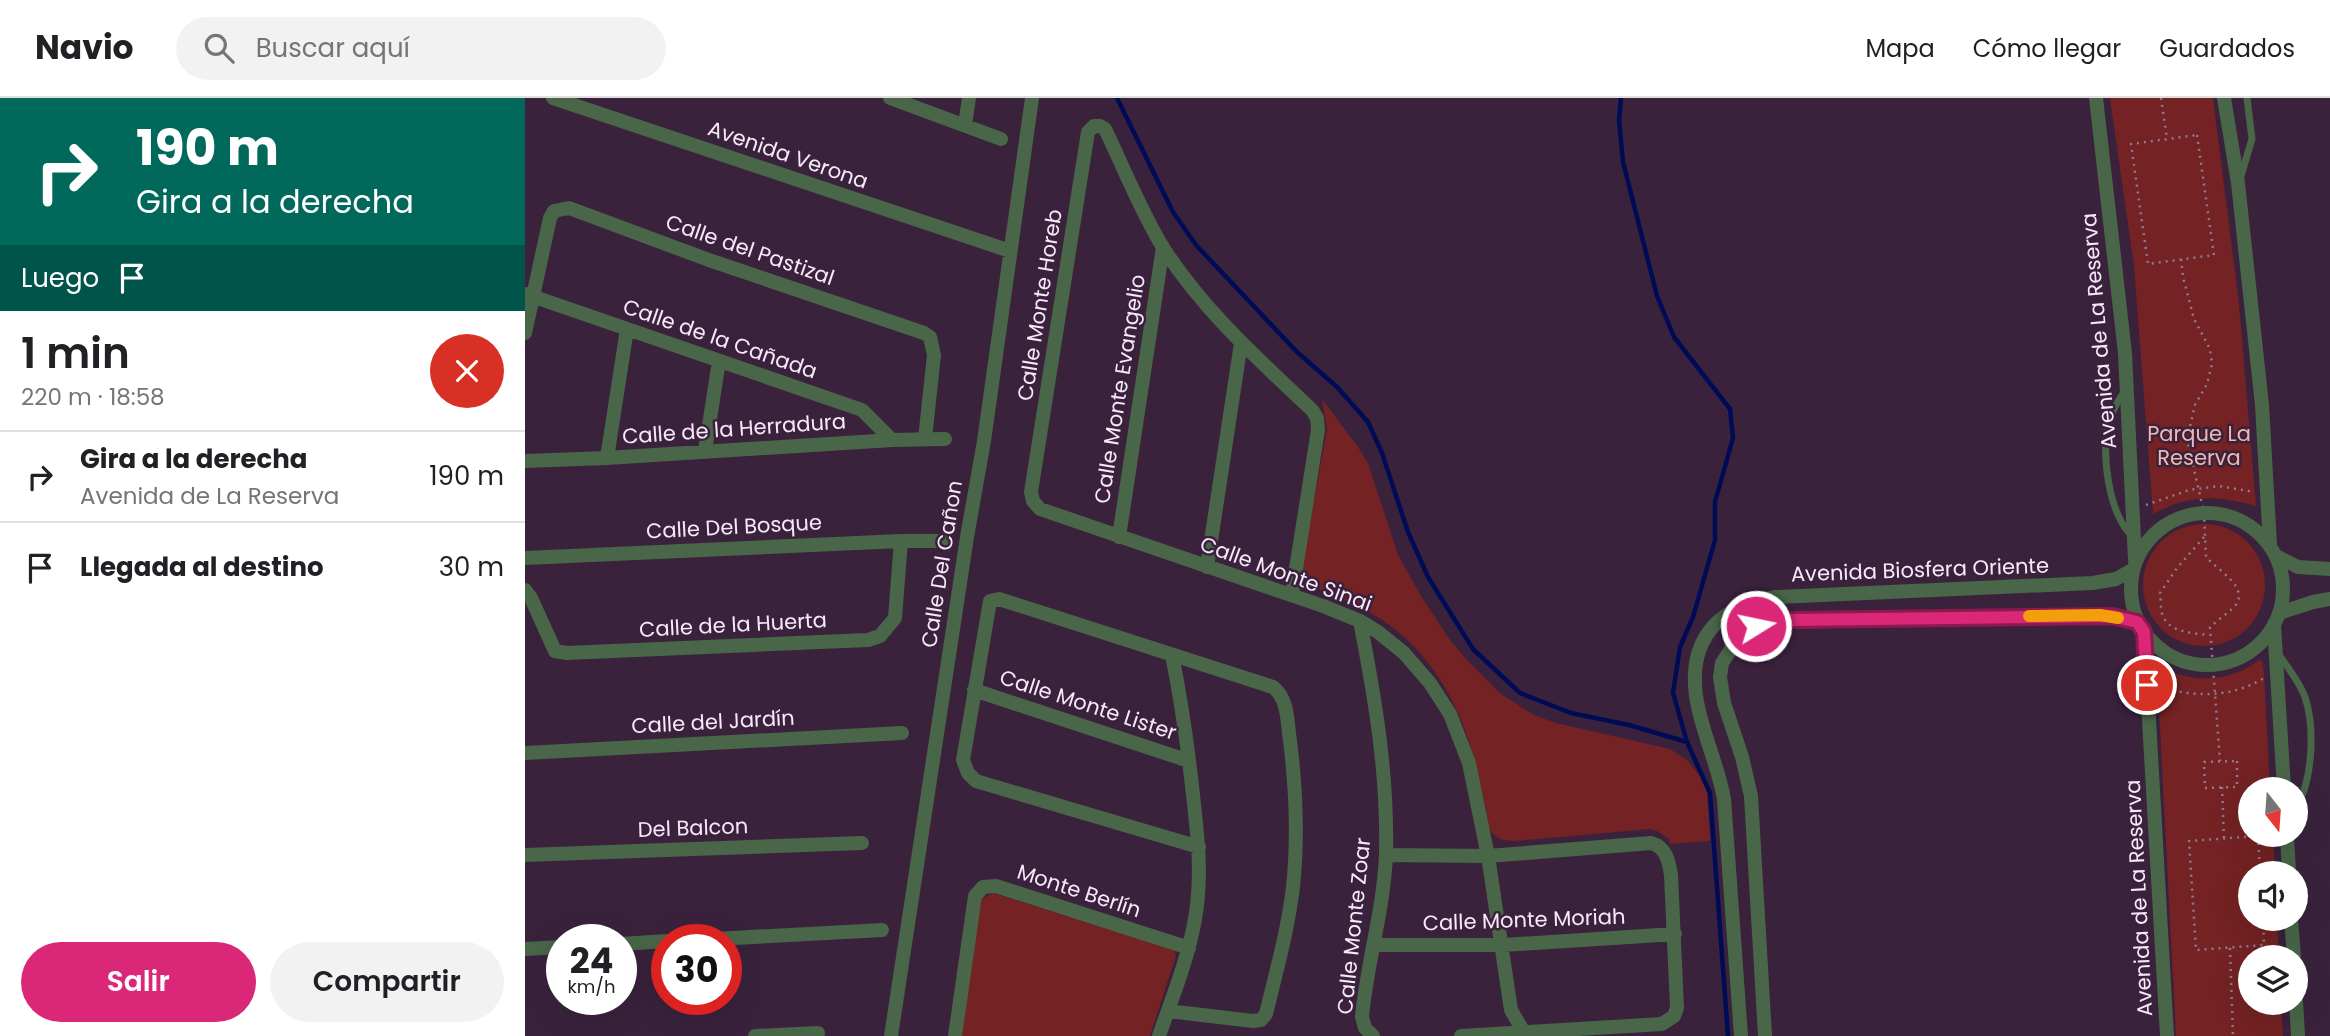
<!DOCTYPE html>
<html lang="es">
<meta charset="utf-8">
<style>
body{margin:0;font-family:Poppins,sans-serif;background:#f2f2f2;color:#202124;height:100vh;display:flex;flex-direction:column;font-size:26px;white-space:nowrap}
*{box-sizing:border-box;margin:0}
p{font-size:23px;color:#757577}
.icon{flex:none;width:38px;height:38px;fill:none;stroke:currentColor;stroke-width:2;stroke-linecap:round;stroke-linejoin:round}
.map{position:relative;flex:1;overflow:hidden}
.side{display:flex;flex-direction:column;background:#fff;width:525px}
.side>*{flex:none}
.guide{background:#00695c;color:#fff;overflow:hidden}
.needle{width:46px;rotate:163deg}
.controls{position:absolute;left:1713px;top:679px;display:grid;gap:14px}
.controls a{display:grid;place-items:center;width:70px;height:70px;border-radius:50%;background:#fff;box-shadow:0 7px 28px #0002;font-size:35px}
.speed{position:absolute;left:21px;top:826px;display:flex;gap:14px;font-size:35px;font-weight:700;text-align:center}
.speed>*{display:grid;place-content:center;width:91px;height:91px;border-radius:50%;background:#fff;box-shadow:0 7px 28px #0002;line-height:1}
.speed small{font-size:18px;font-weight:400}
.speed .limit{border:10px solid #d22;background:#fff;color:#111}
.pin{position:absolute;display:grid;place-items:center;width:60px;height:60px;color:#fff;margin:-30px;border:4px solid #fff;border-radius:50%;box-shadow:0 2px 7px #0007}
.me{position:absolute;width:77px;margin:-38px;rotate:80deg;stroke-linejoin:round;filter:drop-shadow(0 0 5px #0008)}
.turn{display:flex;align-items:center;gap:24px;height:147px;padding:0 21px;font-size:32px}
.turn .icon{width:91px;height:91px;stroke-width:2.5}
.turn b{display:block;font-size:49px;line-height:60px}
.then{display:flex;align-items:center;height:66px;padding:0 21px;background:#0003;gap:14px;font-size:26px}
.round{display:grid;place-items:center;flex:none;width:74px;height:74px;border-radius:37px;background:#f2f2f2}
.overview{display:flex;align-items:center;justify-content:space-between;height:119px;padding:0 21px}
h1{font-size:42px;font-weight:600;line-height:52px}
.action{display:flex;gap:14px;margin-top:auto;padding:14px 21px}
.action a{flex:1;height:80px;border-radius:42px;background:#db2777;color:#fff;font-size:28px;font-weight:600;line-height:80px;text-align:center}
.action a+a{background:#f2f2f2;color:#202124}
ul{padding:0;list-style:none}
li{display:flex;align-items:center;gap:21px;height:91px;padding:0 21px;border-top:2px solid #e0e0e0}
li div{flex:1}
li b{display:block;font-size:26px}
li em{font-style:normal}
header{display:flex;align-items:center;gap:42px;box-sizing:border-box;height:98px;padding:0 35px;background:#fff;border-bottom:2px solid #e0e0e0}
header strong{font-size:33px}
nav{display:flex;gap:38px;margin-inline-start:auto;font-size:24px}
.search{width:490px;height:63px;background:#f2f2f2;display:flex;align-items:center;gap:18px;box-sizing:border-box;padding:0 24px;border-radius:38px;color:#757577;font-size:26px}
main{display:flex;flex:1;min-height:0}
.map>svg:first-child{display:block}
.green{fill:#742223}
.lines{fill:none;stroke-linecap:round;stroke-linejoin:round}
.stream{stroke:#000b55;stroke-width:4.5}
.path{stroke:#8f7a91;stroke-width:2.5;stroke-dasharray:2 5;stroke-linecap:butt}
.service{stroke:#496648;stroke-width:7}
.minor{stroke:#496648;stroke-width:14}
.route-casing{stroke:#8e194d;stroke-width:18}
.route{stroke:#db2777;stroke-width:12}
.slow{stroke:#f59e0b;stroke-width:12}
.labels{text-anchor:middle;stroke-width:5;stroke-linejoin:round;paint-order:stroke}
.street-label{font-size:21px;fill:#f8e8fa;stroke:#3a223d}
.park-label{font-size:21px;fill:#eeb8b3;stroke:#3a223d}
</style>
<header>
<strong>Navio</strong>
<div class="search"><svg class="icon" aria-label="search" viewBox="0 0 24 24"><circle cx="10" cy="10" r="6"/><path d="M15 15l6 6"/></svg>Buscar aquí</div>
<nav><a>Mapa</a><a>Cómo llegar</a><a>Guardados</a></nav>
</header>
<main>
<section class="side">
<div class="guide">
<div class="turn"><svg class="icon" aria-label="right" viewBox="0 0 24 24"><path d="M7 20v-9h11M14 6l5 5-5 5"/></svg><div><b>190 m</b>Gira a la derecha</div></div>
<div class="then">Luego<svg class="icon" aria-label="arrive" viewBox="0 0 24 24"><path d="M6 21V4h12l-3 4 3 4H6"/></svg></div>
</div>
<div class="overview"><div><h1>1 min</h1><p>220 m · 18:58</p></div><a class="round" style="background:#d93025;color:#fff"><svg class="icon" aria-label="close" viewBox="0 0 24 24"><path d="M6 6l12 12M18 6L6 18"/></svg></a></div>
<ul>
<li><svg class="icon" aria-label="right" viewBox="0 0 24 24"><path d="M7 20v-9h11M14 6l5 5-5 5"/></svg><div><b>Gira a la derecha</b><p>Avenida de La Reserva</p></div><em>190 m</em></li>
<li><svg class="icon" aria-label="arrive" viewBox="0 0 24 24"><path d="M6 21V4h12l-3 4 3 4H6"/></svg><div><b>Llegada al destino</b></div><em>30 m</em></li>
</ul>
<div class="action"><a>Salir</a><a>Compartir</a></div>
</section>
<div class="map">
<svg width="1805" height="938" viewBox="0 0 1805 938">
<rect width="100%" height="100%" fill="#3a223d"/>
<path class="green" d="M1585,0H1688L1714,206L1731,408C1691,397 1665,396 1628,416L1609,168Z
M797,301L833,349L843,365L873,457L896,498L925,542L941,561L976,596L1009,617L1031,625L1145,651L1162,662L1175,678L1182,694L1185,743L1145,746L1144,741L1132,733L1125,731L990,743C977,743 967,740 963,726C962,712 958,698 955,684C941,619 912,557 854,520C831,505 805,498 782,485L778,479V463L802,331Z
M1618 487a61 61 0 1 1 122 0a61 61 0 1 1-122 0Z
M1734,562L1737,563L1739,575L1745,691H1726V737H1748L1750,775H1726V821H1752L1754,859H1726V905H1756L1758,938H1651L1632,571L1637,569C1667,586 1706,584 1734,562Z
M468,795L649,852L651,858L625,938H436L456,801Z"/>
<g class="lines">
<path class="stream" d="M592,0L648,114L671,147L772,254L812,289L843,324L857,355L883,434L903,479L948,551L995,595L1046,615L1104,627L1162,644
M1096,0L1094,22L1098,64L1132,198L1149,239L1205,311L1208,340L1190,404V442L1168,519L1155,549L1148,595L1162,644L1185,695L1203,938"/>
<path class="path" d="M1636,0L1642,41
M1672,37L1689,157L1623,166L1606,46Z
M1656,161L1658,179L1669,221L1685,251L1687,266L1682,286L1670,307L1662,341L1679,415L1681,459C1692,472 1729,491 1707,511C1700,517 1692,523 1685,529L1695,663
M1621,407L1664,392L1694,388L1729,394
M1679,439L1652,470L1635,495C1636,502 1635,512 1638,518C1645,535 1669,535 1684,537
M1634,590C1672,598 1704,601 1739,580
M1712,663V689L1680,690L1679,664Z
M1697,689L1699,741
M1735,775L1733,738L1664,743L1671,852L1739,847L1738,821
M1705,850L1708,938"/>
<path class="service" d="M1716,78L1727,41L1722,0
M1599,294C1593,303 1587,313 1584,323C1576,355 1583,413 1606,437
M1754,557C1763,570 1774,583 1780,599C1790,630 1788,682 1771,710"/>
<path class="minor" d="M28,0L485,153
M365,0L476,41
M1571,0L1600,255L1610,462
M1699,0L1713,85L1737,307L1745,447
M440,27L444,0
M1,196L337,312L367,342
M0,235L25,120L29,113L44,110L184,162L399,235L405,239L409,257L400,341
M180,353L194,263
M82,360L102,231
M0,363L82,360L367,342L420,341
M1606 491a76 76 0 1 1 152 0a76 76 0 1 1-152 0Z
M594,439L638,149
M1751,458L1773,469L1805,471
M0,460L376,443H420
M682,469L716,245
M0,492L6,500L30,553L42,555L343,542L355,538L370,520L376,443
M767,496L793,332L792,320L787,312C734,262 679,213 639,151C616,114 599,70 580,31L575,28H569L563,34L506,394L508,403L515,411L798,508L835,523L853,534L879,555L905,585L925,616L944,665L963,758L986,912L1001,938
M1754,515L1788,504L1805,501
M835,523C850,600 863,677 861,756C859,811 842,864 837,919L840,930L848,938
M1749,526L1759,691
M1619,534L1642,938
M449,592L664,663
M0,655L377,635
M1762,737L1764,775
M0,757L337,745
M861,757L963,758L1126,745C1141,749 1144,763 1146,777L1152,910L1149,918L1137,926L936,938
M1766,821L1769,859
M172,842L357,832
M96,846L142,843
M850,847H978L1150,836
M0,851L37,849
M1771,903L1773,938
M643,913L728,923L736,922L741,916C751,874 763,832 768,789C773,741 771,691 765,643C762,624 764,602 748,589L474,501L465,503L438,662L443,675L451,683L674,749
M230,938L293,935
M366,938L442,439L459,343L507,0
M430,938L450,798L458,789L471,788L664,850
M634,938C647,900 663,861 670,821C678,776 672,733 667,688C662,644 656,601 647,557
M1216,938L1199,701C1193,666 1176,633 1171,598C1163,538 1196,508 1251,499L1568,485L1591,481L1607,472
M1240,938L1226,698L1217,659L1199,605L1195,579L1197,565L1216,536L1231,528L1265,522L1575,517L1612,524"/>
</g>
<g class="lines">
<defs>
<path id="route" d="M1231,528L1265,522L1587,518L1612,524L1619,534L1622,587"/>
</defs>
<use href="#route" class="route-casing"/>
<use href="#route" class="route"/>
<path class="slow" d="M1504,518L1575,517L1593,520"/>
</g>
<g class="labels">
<g class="street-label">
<text transform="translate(263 57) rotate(19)" y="7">Avenida Verona</text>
<text transform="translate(225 152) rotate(19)" y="7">Calle del Pastizal</text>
<text transform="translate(515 207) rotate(-81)" y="7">Calle Monte Horeb</text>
<text transform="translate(1574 233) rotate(-95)" y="7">Avenida de La Reserva</text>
<text transform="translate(195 241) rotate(19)" y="7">Calle de la Cañada</text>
<text transform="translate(595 291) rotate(-81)" y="7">Calle Monte Evangelio</text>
<text transform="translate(209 331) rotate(-4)" y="7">Calle de la Herradura</text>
<text transform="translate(209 429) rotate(-3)" y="7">Calle Del Bosque</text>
<text transform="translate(417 466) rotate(-81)" y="7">Calle Del Cañon</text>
<text transform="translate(1395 472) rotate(-2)" y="7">Avenida Biosfera Oriente</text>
<text transform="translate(761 476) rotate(20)" y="7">Calle Monte Sinai</text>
<text transform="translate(208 527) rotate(-3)" y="7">Calle de la Huerta</text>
<text transform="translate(563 607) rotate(18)" y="7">Calle Monte Lister</text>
<text transform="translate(188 624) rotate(-3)" y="7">Calle del Jardín</text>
<text transform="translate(168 730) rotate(-2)" y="7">Del Balcon</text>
<text transform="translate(554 793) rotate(18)" y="7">Monte Berlín</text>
<text transform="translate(1614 800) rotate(-93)" y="7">Avenida de La Reserva</text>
<text transform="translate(999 822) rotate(-2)" y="7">Calle Monte Moriah</text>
<text transform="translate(829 828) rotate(-84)" y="7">Calle Monte Zoar</text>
</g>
<g class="park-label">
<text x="1674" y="343">Parque La<tspan x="1674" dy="24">Reserva</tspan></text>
</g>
</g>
</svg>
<div class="controls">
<a><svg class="needle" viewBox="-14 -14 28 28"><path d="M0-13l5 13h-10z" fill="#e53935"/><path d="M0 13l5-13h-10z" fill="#757577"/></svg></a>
<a><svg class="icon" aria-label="sound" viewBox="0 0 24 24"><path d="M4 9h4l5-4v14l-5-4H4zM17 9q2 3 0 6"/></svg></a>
<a><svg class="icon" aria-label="layers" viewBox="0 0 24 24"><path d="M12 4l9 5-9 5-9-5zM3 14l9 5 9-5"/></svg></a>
</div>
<div class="speed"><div>24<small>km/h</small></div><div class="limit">30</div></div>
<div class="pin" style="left:1622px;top:587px;background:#d93025"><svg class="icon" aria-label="arrive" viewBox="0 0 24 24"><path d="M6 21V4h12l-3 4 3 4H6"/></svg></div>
<svg class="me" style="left:1231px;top:528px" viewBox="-20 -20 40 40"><circle r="17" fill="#db2777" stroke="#fff" stroke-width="3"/><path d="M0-11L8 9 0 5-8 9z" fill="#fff"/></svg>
</div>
</main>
